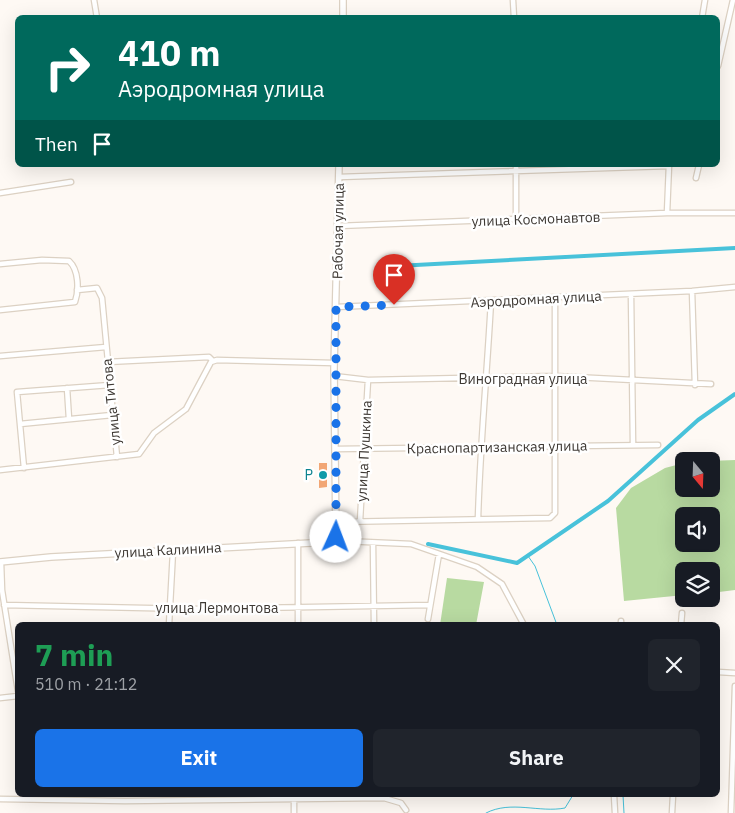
<!DOCTYPE html>
<meta charset="utf-8">
<style>
body{margin:0;font-family:"IBM Plex Sans",sans-serif;background:#20242c;color:#f1f3f6;height:100vh;display:flex;flex-direction:column;font-size:19px;white-space:nowrap}
*{box-sizing:border-box;margin:0}
p{font-size:16px;color:#9ea1a6}
.icon{flex:none;width:28px;height:28px;fill:none;stroke:currentColor;stroke-width:2;stroke-linecap:round;stroke-linejoin:round}
.map{position:relative;flex:1;overflow:hidden}
.details{position:absolute;left:15px;top:622px;width:705px;height:175px;display:flex;flex-direction:column;background:#171b24;border-radius:8px;box-shadow:0 5px 20px #0002}
.details>*{flex:none}
.hud{position:absolute;left:15px;top:15px;width:705px;height:152px;border-radius:8px;box-shadow:0 5px 20px #0002;background:#00695c;color:#fff;overflow:hidden}
.needle{width:32px;rotate:161deg}
.fabs{position:absolute;left:675px;top:452px;display:grid;gap:10px}
.fabs a{display:grid;place-items:center;width:45px;height:45px;border-radius:8px;background:#171b24;box-shadow:0 5px 20px #0002;font-size:25px}
.pin{position:absolute;display:grid;place-items:center;width:42px;height:42px;color:#fff;margin:-51px -21px;border-radius:50% 50% 50% 0;rotate:-45deg;box-shadow:0 0 5px #0007}
.pin .icon{rotate:45deg}
.me{position:absolute;width:55px;margin:-28px;rotate:2deg;stroke-linejoin:round;filter:drop-shadow(0 0 4px #0008)}
.turn{display:flex;align-items:center;gap:18px;height:105px;padding:0 20px;font-size:22px}
.turn .icon{width:65px;height:65px;stroke-width:2.5}
.turn b{display:block;font-size:35px;line-height:42px}
.then{display:flex;align-items:center;height:48px;padding:0 20px;background:#0003;gap:10px;font-size:19px}
.round{display:grid;place-items:center;flex:none;width:52px;height:52px;border-radius:8px;background:#20242c}
.summary{display:flex;align-items:center;justify-content:space-between;height:85px;padding:0 20px}
h1{font-size:30px;font-weight:800;line-height:38px;color:#1e9e55}
.button{display:flex;gap:10px;margin-top:auto;padding:10px 20px}
.button a{flex:1;height:58px;border-radius:8px;background:#1a73e8;color:#fff;font-size:20px;font-weight:800;line-height:58px;text-align:center}
.button a+a{background:#20242c;color:#f1f3f6}
.map>svg:first-child{display:block}
.green{fill:#b8daa1;fill-rule:evenodd}
.lines{fill:none;stroke-linecap:round;stroke-linejoin:round}
.stream{stroke:#48c2da;stroke-width:1}
.canal{stroke:#48c2da;stroke-width:4}
.building{fill:#f2a674}
.minor-casing{stroke:#dcd1c3;stroke-width:7}
.tertiary-casing{stroke:#dcd1c3;stroke-width:8}
.minor{stroke:#fff;stroke-width:4.5}
.tertiary{stroke:#fff;stroke-width:5.5}
.route{stroke:#1a73e8;stroke-width:9;stroke-dasharray:0 16.2}
.culture-dot{fill:#0f9aa8;stroke:#fff;stroke-width:2}
.labels{text-anchor:middle;stroke-width:5;stroke-linejoin:round;paint-order:stroke}
.street-label{font-size:14px;fill:#3e3934;stroke:#fff}
.culture-label{font-size:14px;fill:#0d838f;stroke:#fff;text-anchor:end}
</style>
<div class="map">
<svg width="735" height="813" viewBox="0 0 735 813">
<rect width="100%" height="100%" fill="#fef9f4"/>
<path class="green" d="M735,460V590L711,593V571H684V595L624,601L616,508L631,488L665,468L684,463V489H711V461H709ZM684,516H711V544H684Z
M447,578L484,582L476,625H440Z"/>
<g class="lines">
<path class="stream" d="M528,556L535,566L557,625
M623,795L624,813
M486,813C511,800 539,813 565,808L573,795"/>
<path class="canal" d="M378,267L735,248
M428,544L517,563L608,501L698,420L735,394"/>
</g>
<path class="building" d="M319,463H327V487L319,488Z"/>
<g class="lines">
<defs>
<path id="minor" d="M94,0L97,18
M513,0L514,18
M702,18L705,0
M718,66L733,0
M516,165V220
M339,177L669,166
M696,178L699,165
M0,193L71,182
M667,213L669,165
M338,226L667,213H735
M0,264L42,260L69,261C79,270 79,290 75,302L0,310
M77,290L97,288L102,298L117,457
M692,291L695,385
M631,294L633,445
M336,307L692,291L735,287
M0,356L106,347
M107,362L209,357L213,361
M334,376L368,380L555,376L711,384
M67,388L69,419
M20,424L112,415
M336,449L658,445
M24,468L17,392L110,385
M0,470L139,454L154,433L186,409L211,362L217,360L334,363
M478,519C480,446 487,374 491,301
M360,521L368,380
M337,522L550,518L555,513V298
M336,537L344,541L411,544L477,567L502,584L524,625
M373,543L374,625
M1,562L2,590L18,691
M4,605L191,609L430,605
M428,619L439,554
M169,625L173,551
M298,625V543
M621,625V621
M681,625L682,613
M718,672L735,673
M0,698L18,696
M614,795L615,813
M0,799L125,801L384,798L401,803L406,810
M294,813V795
M672,813L673,795
M731,813L735,686"/>
<path id="tertiary" d="M343,18V0
M0,562L51,557L330,542L336,537L334,368L339,165"/>
</defs>
<use href="#minor" class="minor-casing"/>
<use href="#tertiary" class="tertiary-casing"/>
<use href="#minor" class="minor"/>
<use href="#tertiary" class="tertiary"/>
</g>
<g class="lines">
<path class="route" d="M336,537V307L394,305"/>
</g>
<circle class="culture-dot" cx="323" cy="475" r="5"/>
<g class="labels">
<g class="street-label">
<text transform="translate(536 219) rotate(-2)" y="5">улица Космонавтов</text>
<text transform="translate(338 231) rotate(-89)" y="5">Рабочая улица</text>
<text transform="translate(536 299) rotate(-3)" y="5">Аэродромная улица</text>
<text x="523" y="384">Виноградная улица</text>
<text transform="translate(111 402) rotate(-96)" y="5">улица Титова</text>
<text transform="translate(497 447) rotate(-1)" y="5">Краснопартизанская улица</text>
<text transform="translate(364 451) rotate(-87)" y="5">улица Пушкина</text>
<text transform="translate(168 550) rotate(-3)" y="5">улица Калинина</text>
<text x="217" y="613">улица Лермонтова</text>
</g>
<g class="culture-label">
<text x="313" y="480">Р</text>
</g>
</g>
</svg>
<div class="fabs">
<a><svg class="needle" viewBox="-14 -14 28 28"><path d="M0-13l5 13h-10z" fill="#e53935"/><path d="M0 13l5-13h-10z" fill="#9ea1a6"/></svg></a>
<a><svg class="icon" aria-label="sound" viewBox="0 0 24 24"><path d="M4 9h4l5-4v14l-5-4H4zM17 9q2 3 0 6"/></svg></a>
<a><svg class="icon" aria-label="layers" viewBox="0 0 24 24"><path d="M12 4l9 5-9 5-9-5zM3 14l9 5 9-5"/></svg></a>
</div>
<div class="pin" style="left:394px;top:305px;background:#d93025"><svg class="icon" aria-label="arrive" viewBox="0 0 24 24"><path d="M6 21V4h12l-3 4 3 4H6"/></svg></div>
<svg class="me" style="left:336px;top:537px" viewBox="-20 -20 40 40"><circle r="19" fill="#fff"/><path d="M0-13L10 11 0 6-10 11z" fill="#1a73e8"/></svg>
<div class="hud">
<div class="turn"><svg class="icon" aria-label="right" viewBox="0 0 24 24"><path d="M7 20v-9h11M14 6l5 5-5 5"/></svg><div><b>410 m</b>Аэродромная улица</div></div>
<div class="then">Then<svg class="icon" aria-label="arrive" viewBox="0 0 24 24"><path d="M6 21V4h12l-3 4 3 4H6"/></svg></div>
</div>
<section class="details">
<div class="summary"><div><h1>7 min</h1><p>510 m · 21:12</p></div><a class="round"><svg class="icon" aria-label="close" viewBox="0 0 24 24"><path d="M6 6l12 12M18 6L6 18"/></svg></a></div>
<div class="button"><a>Exit</a><a>Share</a></div>
</section>
</div>
